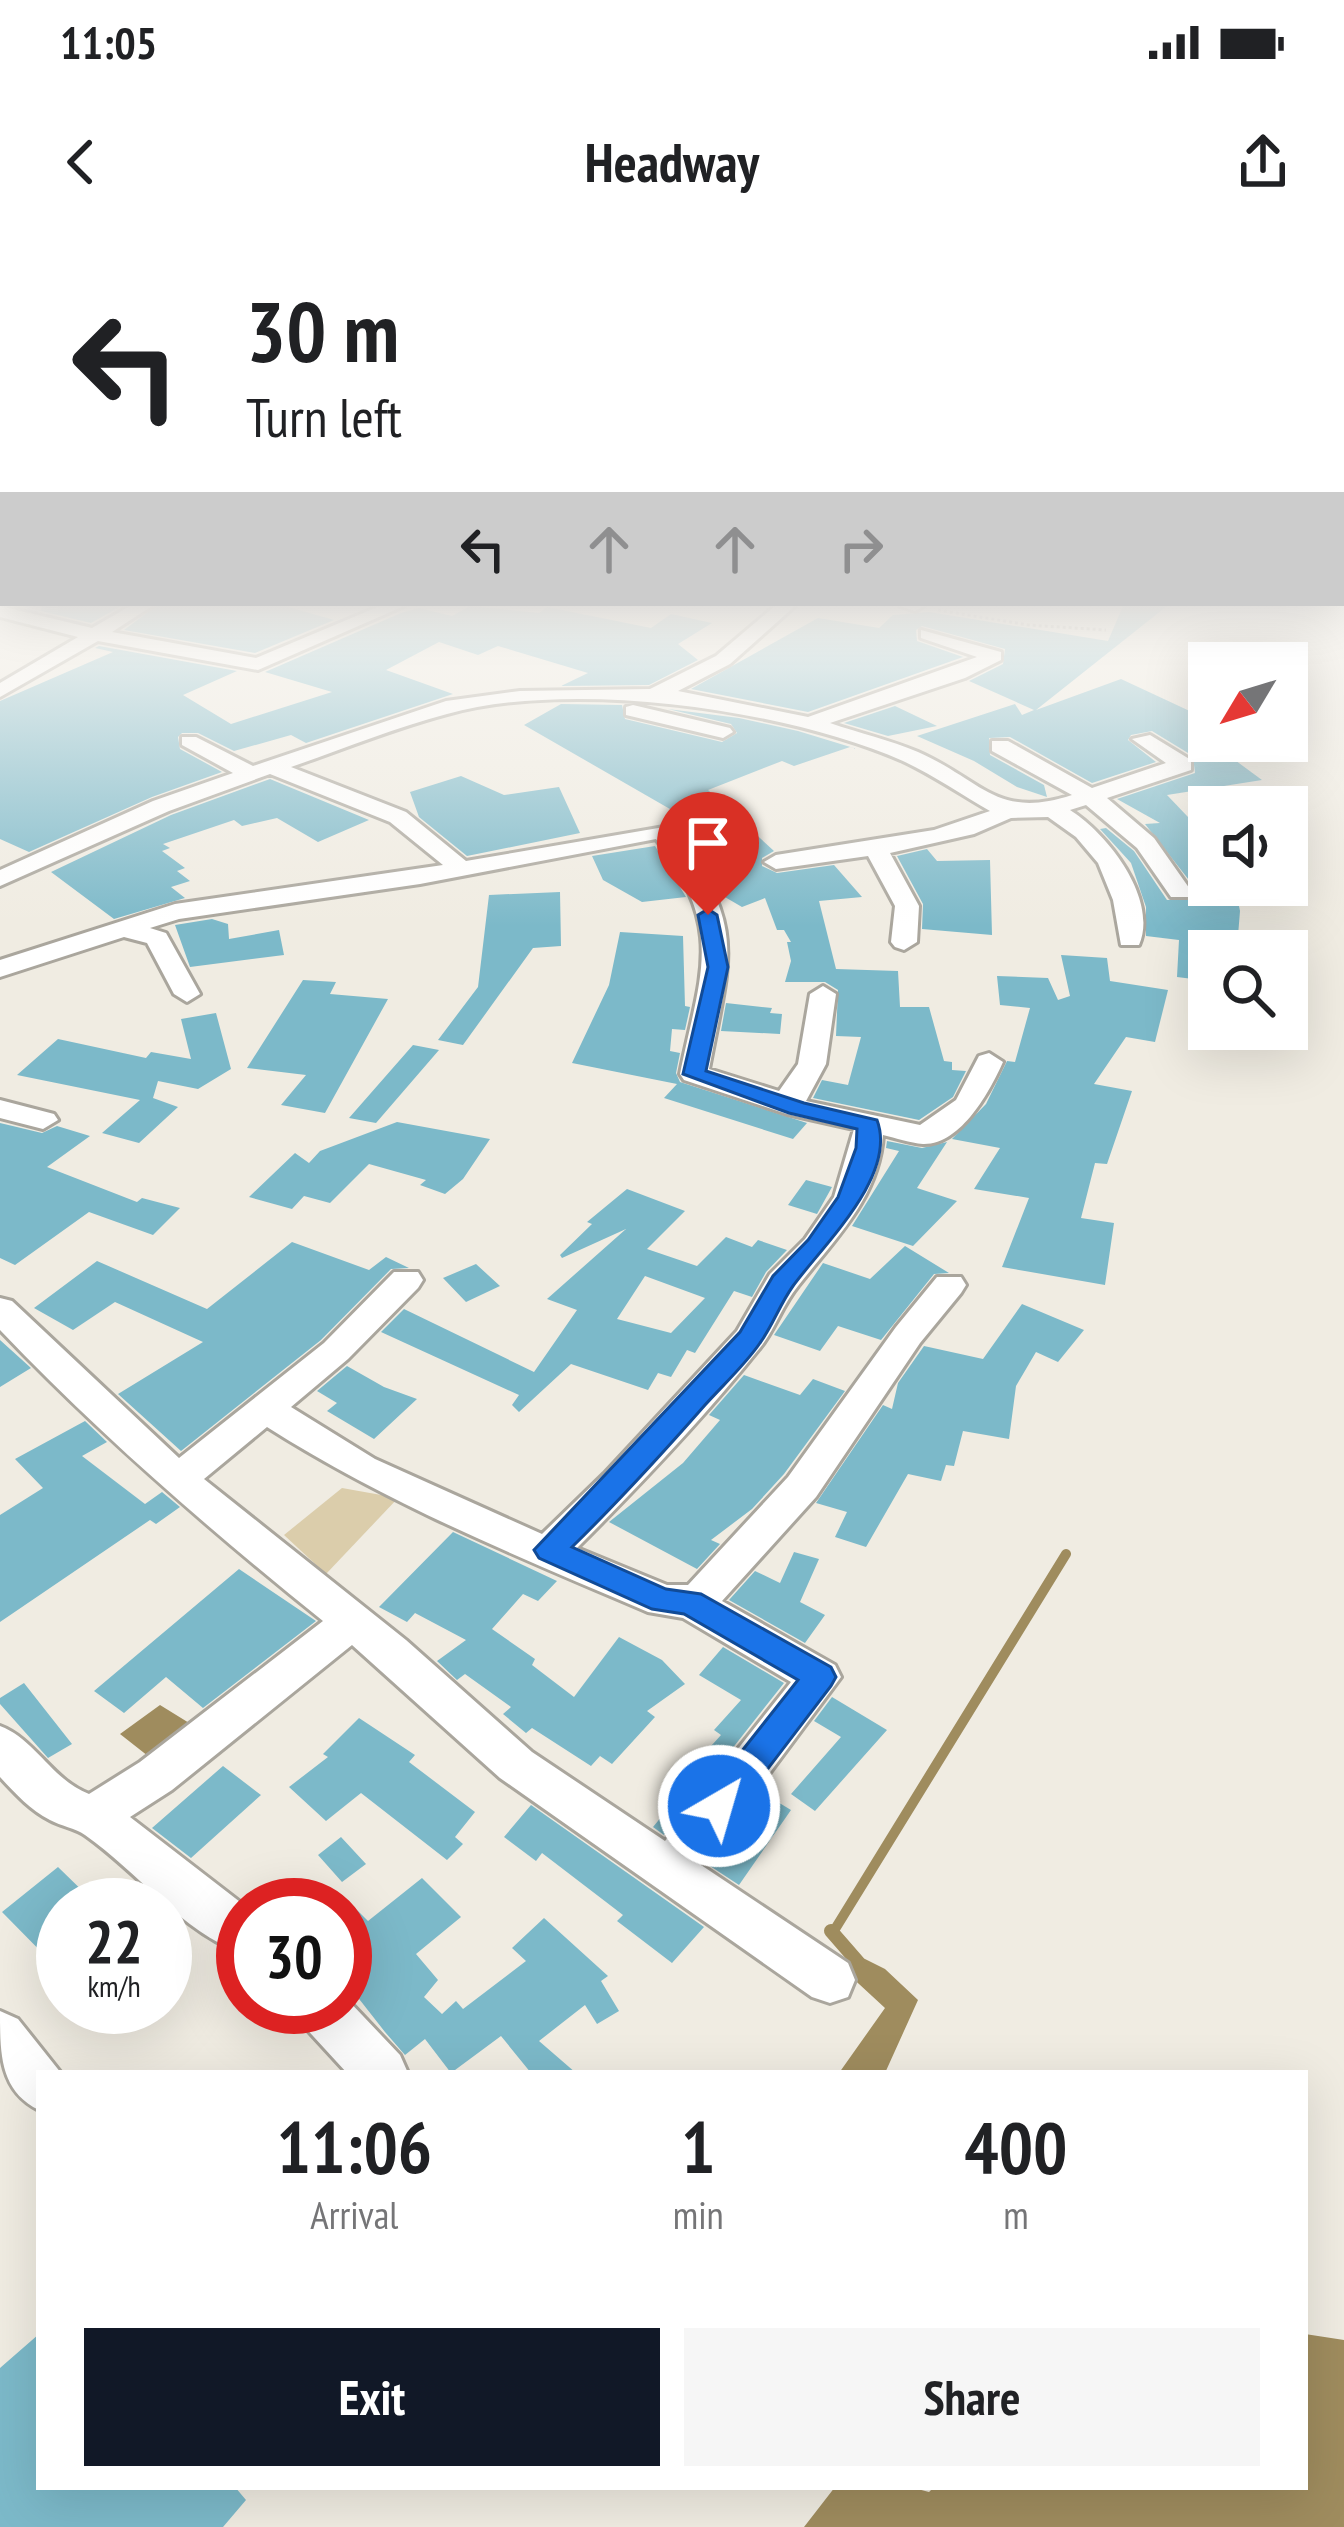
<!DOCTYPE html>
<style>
body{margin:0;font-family:"PT Sans Narrow",sans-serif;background:#f6f6f6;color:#202124;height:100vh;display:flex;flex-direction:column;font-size:45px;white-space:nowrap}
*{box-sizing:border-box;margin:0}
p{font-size:39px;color:#757577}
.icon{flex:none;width:66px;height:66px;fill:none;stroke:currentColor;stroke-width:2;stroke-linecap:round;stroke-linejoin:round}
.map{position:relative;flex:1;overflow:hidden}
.side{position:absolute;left:36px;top:1830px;width:1272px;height:420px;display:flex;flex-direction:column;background:#fff;border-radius:0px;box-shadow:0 12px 48px #0002}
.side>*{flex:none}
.hud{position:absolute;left:0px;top:0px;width:1344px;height:366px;box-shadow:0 12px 48px #0002;background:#fff;color:#202124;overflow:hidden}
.needle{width:78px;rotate:232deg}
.controls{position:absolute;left:1188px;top:402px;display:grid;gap:24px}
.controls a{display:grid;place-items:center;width:120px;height:120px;border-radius:0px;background:#fff;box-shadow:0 12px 48px #0002;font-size:60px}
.speed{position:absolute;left:36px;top:1638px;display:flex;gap:24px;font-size:60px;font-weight:700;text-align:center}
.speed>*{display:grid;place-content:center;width:156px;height:156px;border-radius:50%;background:#fff;box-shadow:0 12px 48px #0002;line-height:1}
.speed small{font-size:30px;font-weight:400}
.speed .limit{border:18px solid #d22;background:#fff;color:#111}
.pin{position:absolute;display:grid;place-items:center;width:102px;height:102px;color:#fff;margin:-123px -51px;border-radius:50% 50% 50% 0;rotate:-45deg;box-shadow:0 0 12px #0007}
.pin .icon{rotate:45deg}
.me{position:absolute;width:132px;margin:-66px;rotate:38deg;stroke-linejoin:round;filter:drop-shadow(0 0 9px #0008)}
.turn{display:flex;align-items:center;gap:42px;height:252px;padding:0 48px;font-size:54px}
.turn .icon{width:156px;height:156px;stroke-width:2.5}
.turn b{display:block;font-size:84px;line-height:102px}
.lanes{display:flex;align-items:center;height:114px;padding:0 48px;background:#0003;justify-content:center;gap:60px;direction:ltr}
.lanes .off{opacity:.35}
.eta{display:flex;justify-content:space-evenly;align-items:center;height:204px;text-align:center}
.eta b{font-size:72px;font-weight:700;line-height:84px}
.primary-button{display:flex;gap:24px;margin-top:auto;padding:24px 48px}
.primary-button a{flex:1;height:138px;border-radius:0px;background:#111827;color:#fff;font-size:48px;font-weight:700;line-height:138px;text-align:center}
.primary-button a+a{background:#f6f6f6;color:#202124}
.status{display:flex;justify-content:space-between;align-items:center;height:84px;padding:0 60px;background:#fff;direction:ltr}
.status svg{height:33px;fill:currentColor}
header{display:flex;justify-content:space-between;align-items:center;height:156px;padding:0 48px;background:#fff;font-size:54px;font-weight:700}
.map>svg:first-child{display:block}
.green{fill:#dbcdab}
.water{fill:#9f8c5e}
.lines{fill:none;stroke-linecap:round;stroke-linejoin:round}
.stream-far1{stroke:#9f8c5e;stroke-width:10}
.stream{stroke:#9f8c5e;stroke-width:14}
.building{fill:#7cb9c9;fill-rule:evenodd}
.minor-casing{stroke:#aaa69d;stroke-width:6}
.path{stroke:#afaba3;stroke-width:3;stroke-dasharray:3 3;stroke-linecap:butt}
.minor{fill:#fff;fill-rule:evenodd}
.route{fill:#1a73e8;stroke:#114b97;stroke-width:3}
</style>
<div class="status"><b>11:05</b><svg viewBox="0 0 49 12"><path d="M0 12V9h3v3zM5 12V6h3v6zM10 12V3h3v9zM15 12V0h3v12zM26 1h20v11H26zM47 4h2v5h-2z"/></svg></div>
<header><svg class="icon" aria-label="back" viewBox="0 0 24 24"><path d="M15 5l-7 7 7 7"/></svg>Headway<svg class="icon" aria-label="share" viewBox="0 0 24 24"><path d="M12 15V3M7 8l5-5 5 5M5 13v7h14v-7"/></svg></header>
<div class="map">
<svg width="1344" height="2287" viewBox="0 0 1344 2287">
<rect width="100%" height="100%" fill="#f0ece2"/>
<path class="green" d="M342,1248L398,1258L326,1334L284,1295Z"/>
<path class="water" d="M160,1465L194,1486L148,1516L120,1494Z
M851,1712L885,1729L918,1760L885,1833H839L885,1768L846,1732Z
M1305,2094L1344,2100V2287H804L835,2247H910L929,2252L934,2247H1305Z"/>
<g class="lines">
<path class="stream-far1" d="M832,1694L1066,1314"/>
<path class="stream" d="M831,1691L858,1722"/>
</g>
<path class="building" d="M42,366H121L91,383L41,371Z
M156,366H285L334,380L255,413L124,390Z
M470,366L539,373L547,367L651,388L671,374L712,383L678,404L698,420L649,445L561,446L588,433L498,406L478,415L439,402L386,430L453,454L306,503L291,495L234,511L198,493H182L178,497L180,509L222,532L152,557L29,612L0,599V461L113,412L95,408L99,406L237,431L183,455L231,484L332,452L265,432L401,373L419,368L452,376Z
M1123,366H1167L1036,470L1121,439L1209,480V501L1262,540L1167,555L1209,599V649L1236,651L1240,671L1237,708L1209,704V741L1177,737L1179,700L1146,696V667L1131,623L1100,589L1106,588L1134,611L1167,660L1193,659L1196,649L1145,584L1160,583L1117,559L1195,533L1193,516L1152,491L1131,495L1128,500L1156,522L1092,543L1010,497L989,498L990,515L1044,545L1047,557L1017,547L974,521L917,496L1015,464L1022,475L1034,470L969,441L1003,424L1005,409L922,386L916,390L917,401L963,417L808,472L691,449L818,378L879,388L893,375L929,372L1108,401Z
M561,464L622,465L625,479L722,502L737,493L731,484L668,469L739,478L798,491L857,509L850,507L794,526L782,521L708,550L774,611L762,618V626L777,633L834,625L862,657L819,661L836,729L898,731L900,767H929L944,821L952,822V830L966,831L953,857L919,880L813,858L822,840L848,845L861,797L836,796L838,750L825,742H785L791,721L787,702H791L784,690H777L765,658L742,667L718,653L690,601L677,589L696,584L524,485Z
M895,466L937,486L888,496L844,483Z
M461,536L504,555L559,547L580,593L467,616L419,577L410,552Z
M270,539L369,580L318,602L277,578L242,586L234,580L163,604L170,608L162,611L185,628L177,631L190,641L171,647L185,658L114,679L51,632L171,575Z
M655,606L686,657L642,662L603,640L592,616Z
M927,609L937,621L990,620L992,695L922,689L923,664L897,616Z
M560,652L561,706L533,708L463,805L438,800L478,747L489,655Z
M212,679L228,684L229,699L279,690L284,715L190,727L175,685Z
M620,692L683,696L685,766L690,767L685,790L672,789L670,811L680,813L676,833L680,842L807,883L793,899L664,858L677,844L572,823L609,745Z
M1061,715L1107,718L1110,741L1168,750L1155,802L1126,797L1094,844L1132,851L1107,924L1095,923L1081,978L1114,983L1105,1045L1002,1027L1029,958L974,949L1000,908L952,899L986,864L1007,821L1015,822L1030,768L1000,765L997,736L1048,738L1058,760L1070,756Z
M303,740L336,742L330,754L388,759L325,873L281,865L306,835L247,828Z
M726,763L772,768L770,773L782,774L780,794L721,791Z
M216,773L231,829L198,849L158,841L153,858L178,867L139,903L102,893L140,860L17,835L58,799L146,818L151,812L191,819L181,779Z
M413,805L439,810L376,883L349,878Z
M397,882L490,899L463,939L445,954L420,945L426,940L369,924L330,963L304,956L292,969L249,957L295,913L309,923L320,911Z
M0,883L42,893L57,886L90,896L47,927L137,962L142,958L180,968L153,995L89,972L15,1025L0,1018Z
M887,901L922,908L947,902L917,948L957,961L913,1006L852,986L899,911L886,908Z
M806,940L832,947L817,974L788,965Z
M627,949L685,971L647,1009L697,1026L726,997L752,1007L758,1000L787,1010L766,1032L752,1057L734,1051L695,1113L687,1110L671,1137L658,1133L648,1150L571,1124L519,1172L512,1165L519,1155L381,1092L404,1069L534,1132L577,1070L547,1059L626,989L562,1018L560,1015L592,984L587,982ZM645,1036L705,1058L671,1093L617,1079Z
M292,1002L369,1030L386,1017L409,1028L391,1029L321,1100L181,1211L118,1154L203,1102L115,1062L73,1090L34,1068L97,1021L207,1069Z
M905,1006L949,1033L934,1034L881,1100L838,1086L820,1111L774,1095L823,1023L870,1039Z
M476,1024L500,1046L466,1062L443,1038Z
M1022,1064L1084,1090L1058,1122L1036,1112L1016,1146L1009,1199L963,1191L954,1226L946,1225L941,1241L908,1234L866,1307L835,1297L847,1272L816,1263L883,1165L892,1169L898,1143L924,1106L983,1119Z
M0,1100L31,1128L0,1147Z
M347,1126L384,1147L417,1159L374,1199L327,1171L337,1163L317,1151Z
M744,1135L800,1155L813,1139L845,1151L784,1234L752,1269L711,1300L720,1304L697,1329L609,1282L683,1223L720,1180L709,1175Z
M85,1181L107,1202L82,1216L145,1264L162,1252L180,1267L156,1284L150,1280L0,1382V1275L43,1248L15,1219Z
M453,1292L557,1341L538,1361L523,1354L492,1389L535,1419L532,1425L574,1457L619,1397L662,1420L685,1444L647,1471L655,1477L612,1524L600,1516L591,1526L532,1488L526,1493L503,1474L511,1467L465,1434L457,1440L437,1421L466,1400L415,1373L407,1382L379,1367Z
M794,1312L819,1319L800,1362L825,1375L805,1403L729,1360L755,1331L780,1343Z
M239,1329L316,1381L203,1468L166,1437L124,1473L94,1451Z
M723,1407L784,1443L664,1595L653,1587L681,1553L673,1548L721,1495L714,1490L741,1460L699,1435Z
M24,1443L72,1504L48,1518L0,1464V1458Z
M832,1457L887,1490L815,1571L791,1554L841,1497L814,1481Z
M359,1478L415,1515L409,1522L475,1572L455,1597L463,1604L447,1620L361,1553L326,1581L289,1547L328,1517L323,1514Z
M223,1526L261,1555L191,1618L152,1588Z
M761,1552L791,1570L739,1645L707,1624Z
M531,1565L704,1687L672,1723L617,1681L623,1675L542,1613L536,1621L504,1597Z
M341,1597L366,1624L342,1642L318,1615Z
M58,1627L97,1665H63V1734L2,1672Z
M422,1638L461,1677L416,1714L438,1740L424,1757L442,1774L456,1761L463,1769L526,1721L512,1708L544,1678L608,1736L601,1741L619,1771L597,1784L585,1765L539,1801L576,1833H531L501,1796L451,1833L425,1799L405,1815L385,1792L345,1741V1658L368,1681Z
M39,2094V2247H235L246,2260L223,2287H0V2128Z"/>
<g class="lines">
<defs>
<path id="minor" d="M0,366L92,388L130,366H152L112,392L256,418L380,366H404L258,430L98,401L0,457V443L78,397L0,377Z
M775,366H795L730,424L678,451L808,477L977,417L921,398V390L1001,412V420L965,438L830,483C859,493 890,500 918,512C982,540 996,580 1072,555L992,511V501H1008L1092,548L1166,523L1132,499L1150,495L1191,520V530L1107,558L1154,598L1192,652L1189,657H1171L1137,608L1086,565L1070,570C1107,593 1159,659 1139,705H1121L1113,660L1098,623L1076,597L1048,577L1011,578L974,594L890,613L919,666L917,702L904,710L895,707L891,702L895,666L868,616L776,629L764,622L776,615L934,590L990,571C962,555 933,535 903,521C784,469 573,439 447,474C394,488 343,509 291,527L406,572L466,621L670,586C749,686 730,716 709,829L779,851L798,824L810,754L823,746L836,754L826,824L806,861L920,885L956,860L979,816L989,813L1003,822C990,851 961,905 923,904C910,903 896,898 883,895C879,958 834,1000 798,1046C782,1065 775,1090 759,1109C703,1179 640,1245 577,1308L667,1345H688L788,1237L896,1087L937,1037H961L966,1045L961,1053L920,1103L816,1257L722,1361L835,1425L841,1437L701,1625L848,1723L855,1740L848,1757L830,1763L812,1757L500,1538L352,1405L172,1550L130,1577L244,1665L243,1714C181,1691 138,1632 85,1595C75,1588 61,1586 50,1580C30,1570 15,1553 0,1537V1486C35,1499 52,1540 89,1554L140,1522L323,1381C210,1290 100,1195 0,1090V1058L12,1061L179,1218L324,1103L394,1032H418L423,1040L418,1048L348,1119L291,1167L375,1219L542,1294L604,1234L737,1091L770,1034L805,999L834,957L854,889L787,874L684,840L680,834C700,734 726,690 656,599L420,644L179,679L150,688L166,693L200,754L187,762L174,754L147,703L124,697L0,737V720L175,664L443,625L390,582L270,534L169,571L0,646V630L153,561L233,533L182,505V497H196L253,526L446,461L520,451L650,449L716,416ZM267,1187C388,1264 517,1316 648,1372L683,1378L791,1442L665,1601L532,1512L406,1400L204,1239Z
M900,366H924L915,371Z
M633,465L730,488L733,492L723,498L626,475V467Z
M0,860L54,874L58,880L43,889L0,878Z
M345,1757L400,1815L408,1833H347L302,1784L295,1767H345Z
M0,1771L18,1779L61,1833H39V1870C0,1851 0,1814 0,1771Z"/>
</defs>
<use href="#minor" class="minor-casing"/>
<path class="path" d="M938,370L1028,385L1106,390"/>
<use href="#minor" class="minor"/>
</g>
<linearGradient id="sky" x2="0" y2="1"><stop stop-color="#8ba4b1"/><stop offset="0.53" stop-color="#f8f6f2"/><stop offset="1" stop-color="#f8f6f2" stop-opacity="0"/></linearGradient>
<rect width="1344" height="686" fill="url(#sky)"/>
<path class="route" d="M708,669L717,675L728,727L706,831L804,863L877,880C898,936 822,1006 793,1046C780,1064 773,1085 760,1103C745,1125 723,1145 705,1165C662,1214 619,1261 572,1307L666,1349L701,1354L831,1427L836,1437L831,1446L731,1577L719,1581L707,1577L702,1566L707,1555L798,1440L684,1374L652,1369L539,1318L534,1310L740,1092L773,1036L808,1000L838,957L856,908L857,889L789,873L683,834L708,727L698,675Z"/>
</svg>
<div class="controls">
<a><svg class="needle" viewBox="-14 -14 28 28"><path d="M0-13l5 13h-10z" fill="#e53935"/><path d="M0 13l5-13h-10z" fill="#757577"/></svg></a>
<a><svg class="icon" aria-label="sound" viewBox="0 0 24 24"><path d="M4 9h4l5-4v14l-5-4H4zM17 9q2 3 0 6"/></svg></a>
<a><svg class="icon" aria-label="search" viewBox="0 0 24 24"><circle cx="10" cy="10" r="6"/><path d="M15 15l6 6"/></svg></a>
</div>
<div class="speed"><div>22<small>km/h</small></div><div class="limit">30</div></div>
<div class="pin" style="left:708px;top:675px;background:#d93025"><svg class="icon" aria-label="arrive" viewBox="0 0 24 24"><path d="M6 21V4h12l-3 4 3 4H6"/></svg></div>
<svg class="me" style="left:719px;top:1566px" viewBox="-20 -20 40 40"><circle r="17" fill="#1a73e8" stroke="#fff" stroke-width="3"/><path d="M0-11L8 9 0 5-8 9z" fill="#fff"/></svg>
<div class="hud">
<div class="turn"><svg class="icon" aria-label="left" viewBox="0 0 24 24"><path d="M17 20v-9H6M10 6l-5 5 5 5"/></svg><div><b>30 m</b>Turn left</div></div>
<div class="lanes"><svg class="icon" aria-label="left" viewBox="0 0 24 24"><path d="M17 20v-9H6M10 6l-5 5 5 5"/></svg><svg class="icon off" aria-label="ahead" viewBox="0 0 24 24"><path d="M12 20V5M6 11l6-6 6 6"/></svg><svg class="icon off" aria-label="ahead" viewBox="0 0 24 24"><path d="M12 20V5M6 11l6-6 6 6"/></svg><svg class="icon off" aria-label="right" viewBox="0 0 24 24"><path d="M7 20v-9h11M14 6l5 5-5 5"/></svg></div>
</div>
<section class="side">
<div class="eta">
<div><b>11:06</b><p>Arrival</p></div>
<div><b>1</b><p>min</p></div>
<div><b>400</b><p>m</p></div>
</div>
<div class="primary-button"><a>Exit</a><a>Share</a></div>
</section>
</div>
